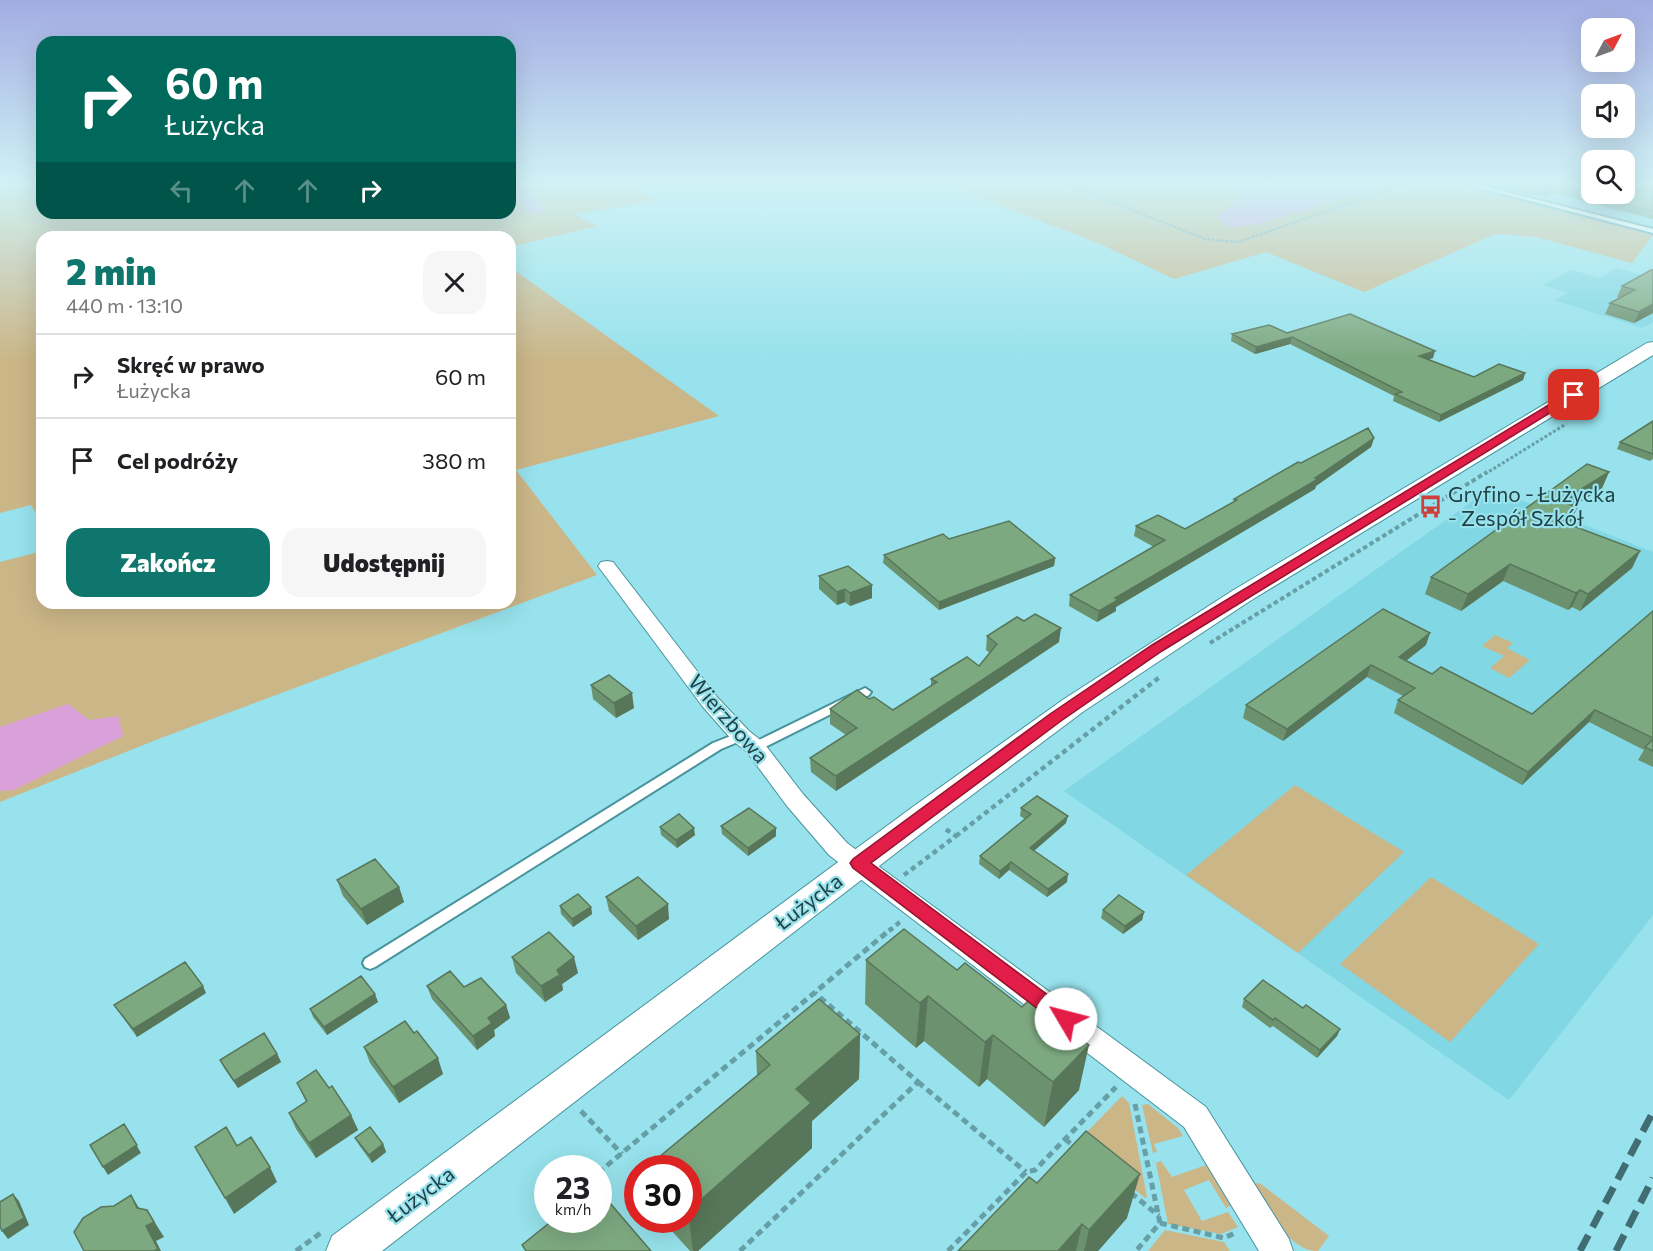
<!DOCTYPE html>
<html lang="pl">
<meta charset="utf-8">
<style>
body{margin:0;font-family:Commissioner,sans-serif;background:#f6f6f6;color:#202124;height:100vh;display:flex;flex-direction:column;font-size:22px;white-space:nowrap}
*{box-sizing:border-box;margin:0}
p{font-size:20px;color:#757577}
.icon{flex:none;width:33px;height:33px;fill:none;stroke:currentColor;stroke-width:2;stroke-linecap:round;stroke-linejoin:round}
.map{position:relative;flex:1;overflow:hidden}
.sheet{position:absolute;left:36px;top:231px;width:480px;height:378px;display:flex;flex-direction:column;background:#fff;border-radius:18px;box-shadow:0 6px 24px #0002}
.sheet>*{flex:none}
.top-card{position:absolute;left:36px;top:36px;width:480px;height:183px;border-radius:18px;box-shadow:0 6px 24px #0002;background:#00695c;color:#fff;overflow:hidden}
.needle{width:39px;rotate:49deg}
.controls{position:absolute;left:1581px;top:18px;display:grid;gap:12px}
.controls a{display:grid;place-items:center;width:54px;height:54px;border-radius:12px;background:#fff;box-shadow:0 6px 24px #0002;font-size:30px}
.speed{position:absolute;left:534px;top:1155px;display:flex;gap:12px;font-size:30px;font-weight:700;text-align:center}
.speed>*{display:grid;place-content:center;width:78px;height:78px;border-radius:50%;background:#fff;box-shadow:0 6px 24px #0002;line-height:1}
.speed small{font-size:15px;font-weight:400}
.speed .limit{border:9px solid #d22;background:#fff;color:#111}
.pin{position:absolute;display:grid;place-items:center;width:51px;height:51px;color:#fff;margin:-26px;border-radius:12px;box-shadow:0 3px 9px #0006}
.me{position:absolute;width:66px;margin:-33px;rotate:307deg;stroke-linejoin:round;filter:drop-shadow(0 0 4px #0008)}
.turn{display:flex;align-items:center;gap:21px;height:126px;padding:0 30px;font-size:27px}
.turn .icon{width:78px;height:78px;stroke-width:2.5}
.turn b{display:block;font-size:42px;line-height:51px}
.lanes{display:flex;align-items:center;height:57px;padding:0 30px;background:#0003;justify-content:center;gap:30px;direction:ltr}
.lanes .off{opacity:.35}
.round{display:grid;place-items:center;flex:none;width:63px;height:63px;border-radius:18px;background:#f6f6f6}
.headline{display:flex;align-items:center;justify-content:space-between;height:102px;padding:0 30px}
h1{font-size:36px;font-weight:800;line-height:45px;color:#0f766e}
.cta{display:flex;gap:12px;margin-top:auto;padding:12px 30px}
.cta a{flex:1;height:69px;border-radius:18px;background:#0f766e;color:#fff;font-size:24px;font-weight:800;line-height:69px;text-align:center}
.cta a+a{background:#f6f6f6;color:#202124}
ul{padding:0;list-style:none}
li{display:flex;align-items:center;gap:18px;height:84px;padding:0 30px;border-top:2px solid #e0e0e0}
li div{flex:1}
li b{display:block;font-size:22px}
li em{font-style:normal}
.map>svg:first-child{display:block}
.built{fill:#81d7e3}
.green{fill:#cbb688}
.water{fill:#d9a0da}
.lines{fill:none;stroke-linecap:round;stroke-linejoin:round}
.canal{fill:#d9a0da;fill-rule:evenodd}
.service-casing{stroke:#47939c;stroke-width:4}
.minor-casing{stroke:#47939c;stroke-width:2}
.tertiary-casing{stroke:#47939c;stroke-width:2}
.path-far4{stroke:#669fa6;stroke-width:2;stroke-dasharray:3 1.5;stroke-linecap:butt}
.path-far3{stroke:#669fa6;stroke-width:3;stroke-dasharray:3 2;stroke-linecap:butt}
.path-far2{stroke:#669fa6;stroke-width:4;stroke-dasharray:4.5 3;stroke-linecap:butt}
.path-far1{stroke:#669fa6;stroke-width:4.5;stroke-dasharray:5 4;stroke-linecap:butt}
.path{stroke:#669fa6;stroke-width:5;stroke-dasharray:7 4.5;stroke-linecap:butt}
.service{fill:#fff;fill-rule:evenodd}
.minor{fill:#fff;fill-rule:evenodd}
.tertiary{fill:#fff;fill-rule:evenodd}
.rail{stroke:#416d72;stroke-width:7;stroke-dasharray:18 9;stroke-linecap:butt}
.wall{fill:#6c916e}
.shaded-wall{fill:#58765a}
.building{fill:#7da980;stroke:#58765a;stroke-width:1.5}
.route{fill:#e11d48;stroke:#92132f;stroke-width:1.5}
.labels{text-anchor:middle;stroke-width:4.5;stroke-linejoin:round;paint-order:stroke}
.poi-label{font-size:21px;fill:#214144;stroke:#97e2ec;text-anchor:start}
.street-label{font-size:21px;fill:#214144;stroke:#97e2ec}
</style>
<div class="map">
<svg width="1653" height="1251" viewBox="0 0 1653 1251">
<rect width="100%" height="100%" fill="#97e2ec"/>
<path class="built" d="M1483,185H1591L1592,194H1624L1625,185H1653V229Z
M1617,268L1653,278V322L1642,328L1554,300L1568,293L1543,285L1572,270L1599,278Z
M1491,488L1653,552V915L1509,1100L1064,791Z"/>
<path class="green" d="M0,185H42V213H510V185H633L655,201L574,214L597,226L510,247V237H42V523L31,505L0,513Z
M947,185H1461L1653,235L1632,263L1536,237L1495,234L1364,292L1266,252L1174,279L1100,244Z
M510,267L719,416L516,470L597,575L161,738L0,802V562L42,551V603H510Z
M1495,635L1513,643L1507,648L1530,660L1509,678L1490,668L1504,656L1482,646Z
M1295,785L1404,852L1298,953L1186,875Z
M1431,877L1539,944L1450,1042L1340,964Z
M1122,1096L1129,1103L1147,1197L1145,1198L1084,1147L1081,1138Z
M1148,1104L1178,1128L1183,1136L1154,1144L1157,1152L1153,1153L1142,1105Z
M1161,1161L1172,1177L1206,1165L1232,1205L1226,1208L1209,1180L1184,1190L1202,1221L1228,1212L1238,1227L1221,1234L1168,1224L1156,1163Z
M1256,1183L1261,1184L1329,1236L1318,1251C1288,1251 1269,1209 1255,1186Z
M1165,1230L1224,1242L1230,1251H1148Z"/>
<path class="water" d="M1242,185H1387L1263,223L1229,228L1217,217L1240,198Z
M68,704L89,720L118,716L123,736L14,790L0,791V727Z"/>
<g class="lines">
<path class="canal" d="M510,185H520L542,207L544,210L542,213H532L510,189Z"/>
<defs>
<path id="service" d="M1469,185H1479L1653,229V233Z
M865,688L871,692L869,695L759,750H751L749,747L751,744Z
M741,732L745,733L747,736L745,739L721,749L375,967L370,969L365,967L363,963L365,959L713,743Z"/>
<path id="minor" d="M607,561L613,562L717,697L749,731L763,742L803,794L847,843L1206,1107L1289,1239L1293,1251H1259L1184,1127L829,855L787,806L747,752L733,741L703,707L598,566L601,562Z"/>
<path id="tertiary" d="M1653,342V355L1250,601L1084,711L936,822L382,1251H326L332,1236L914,806L1064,699L1232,591L1647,343Z"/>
</defs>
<use href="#service" class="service-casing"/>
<use href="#minor" class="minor-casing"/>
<use href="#tertiary" class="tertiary-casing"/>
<path class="path-far4" d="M1069,185L1205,239L1238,242L1402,185"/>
<path class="path-far3" d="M1485,474L1566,424"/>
<path class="path-far2" d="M1210,643L1487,472"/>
<path class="path-far1" d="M956,836L1161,676
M904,875L956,836L944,828
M889,931L901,921"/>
<path class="path" d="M918,1082L1026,1172
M1135,1104L1160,1223L1136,1251
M581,1111L622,1154
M1065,1139L1076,1148
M598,1173L891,929
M1131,1193L1159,1216
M1160,1223L1224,1238L1237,1232
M296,1251L322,1232
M740,1251L918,1082L815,993
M948,1251L1026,1172L1035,1170L1116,1087"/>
<use href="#service" class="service"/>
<use href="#minor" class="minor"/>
<use href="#tertiary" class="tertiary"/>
<path class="rail" d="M1580,1251L1653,1112
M1616,1251L1653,1178"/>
</g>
<path class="wall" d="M1498,185H1592L1626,187L1653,191V219L1552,193L1544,197L1498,186Z
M1626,185H1653V191Z
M1653,270V313L1634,323L1605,314L1610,303L1619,298L1617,297L1622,286Z
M1287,333L1433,358L1428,359L1474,377L1525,373L1523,380L1439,422L1393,401L1394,396L1290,344L1255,354L1231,341L1232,334Z
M1653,421V459L1650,461L1617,449L1620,442Z
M1374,438L1371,447L1316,486L1315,489L1116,607V611L1097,622L1069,606L1070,595L1154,547L1134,536L1136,526L1185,529L1233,502L1234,499L1301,463Z
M1609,472L1602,488L1574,506L1570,525L1640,551L1632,568L1580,611L1572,607L1568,610L1503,581L1461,611L1425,594L1431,577Z
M949,539L1055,558L1054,566L939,610L883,563L884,555Z
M819,576L872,598L850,606L845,602L837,605L819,589Z
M1653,611V767L1638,760L1644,750L1589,722L1522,785L1394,713L1398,700L1403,696L1367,677L1283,741L1243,718L1246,705L1426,645L1406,661L1432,674L1532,714Z
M987,636L1059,642L836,791L811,772L810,758L846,735L830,724V709L869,699L893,710L931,686V679L979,666L990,653L986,650Z
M591,685L634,708L616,718L593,699Z
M1021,808L1066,823L1034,851L1067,882L1047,897L1009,870L999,879L979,864L980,856L1025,819L1020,816Z
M721,826L776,836L748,856L722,834Z
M660,827L695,835L677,848L661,835Z
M337,880L399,887L404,902L367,925L343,896Z
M606,897L669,919L638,940L609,911Z
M560,906L591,907L592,914L573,927L561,914Z
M1103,910L1144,912L1142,920L1123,934L1101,918Z
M904,929L1079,1090L1044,1127L987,1079L979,1087L924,1041L916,1048L865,1004L866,960Z
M512,957L578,973L562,984L563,990L545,1002L516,973Z
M427,986L464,987L506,1005L510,1018L494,1030L495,1036L477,1050L432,999Z
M206,993L137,1037L119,1012L114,1005Z
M1244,999L1303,1008L1340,1029L1337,1036L1317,1058L1273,1026L1270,1028L1242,1007Z
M378,1002L327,1035L313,1017L310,1009Z
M414,1033L443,1074L399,1103L370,1063L364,1047Z
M860,1034L859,1079L812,1121V1148L698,1251H690L662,1220H688V1168H647V1167L757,1075L756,1051Z
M277,1054L281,1062L238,1088L224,1068L220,1060Z
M297,1083L329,1088L351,1115L358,1130L316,1158L296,1129L289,1113L306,1102Z
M355,1138L383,1144L386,1152L372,1163L359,1145Z
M1037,1183L1127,1218L1098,1251H958Z"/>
<path class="shaded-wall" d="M1555,186L1552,193L1544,197L1546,190Z
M1653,304V313L1634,323L1639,312Z
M1292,337L1290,344L1255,354L1256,347Z
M1435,351L1433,358L1417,363L1419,356Z
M1525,373L1523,380L1439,422L1441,415Z
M1374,438L1371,447L1316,486L1315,489L1116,607V611L1097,622L1099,611L1115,598L1315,478Z
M1609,472L1602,488L1555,518L1562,501Z
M1577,508L1570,524L1553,538L1560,521Z
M1640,551L1632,568L1580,611L1588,594Z
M1055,558L1054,566L939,610V602Z
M1510,564L1503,581L1461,611L1468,594Z
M872,585V598L850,606V593Z
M845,589V602L837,605V592Z
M1580,590L1572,607L1568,610L1576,593Z
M1061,628L1059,642L836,791V776Z
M1430,633L1426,645L1395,669L1399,657Z
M1371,665L1367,677L1283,741L1287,729Z
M632,693L634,708L616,718L614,703Z
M1595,710L1589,722L1522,785L1528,772Z
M1068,816L1066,823L1029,855L1030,848Z
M694,828L695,835L677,848L676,840Z
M776,828V836L748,856V848Z
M1011,862L1009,870L999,879L1000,871Z
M1068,874L1067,882L1047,897L1048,889Z
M399,887L404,902L367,925L361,909Z
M668,904L669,919L638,940L636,926Z
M591,907L592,914L573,927L572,919Z
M1144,912L1142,920L1123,934L1125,926Z
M574,957L578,973L562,984L563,990L545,1002L541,986L557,970Z
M203,986L206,993L137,1037L133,1029Z
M375,994L378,1002L327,1035L324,1027Z
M928,996L924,1041L916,1048L920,1003Z
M506,1005L510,1018L494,1030L495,1036L477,1050L473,1036L488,1018Z
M1340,1029L1337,1036L1317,1058L1320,1050Z
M860,1034L859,1079L812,1121V1148L698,1251H693L688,1211L796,1089Z
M993,1035L987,1079L979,1087L985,1042Z
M1089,1045L1079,1090L1044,1127L1053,1082Z
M277,1054L281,1062L238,1088L234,1081Z
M438,1058L443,1074L399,1103L393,1087Z
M351,1115L358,1130L316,1158L309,1143Z
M124,1124L141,1153L108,1175L103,1167Z
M383,1144L386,1152L372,1163L369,1155Z
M270,1167L277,1182L234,1214L225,1198Z
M1140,1174L1127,1218L1098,1251H1084L1089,1230Z
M13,1194L19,1201L29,1225L8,1239L2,1231Z
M131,1195L141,1211L137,1208Z
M147,1210L164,1237L156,1241L161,1251H154L146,1226Z
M1082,1224L1076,1251H1058Z"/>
<path class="building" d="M1525,185H1592V194H1624V185H1626V187L1653,191V211L1555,186L1546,190Z
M1651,270H1653V304L1639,312L1610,303L1635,290L1622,286Z
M1350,314L1435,351L1419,356L1474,377L1499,364L1525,373L1441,415L1395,394L1402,392L1292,337L1256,347L1232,334L1269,325L1287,333Z
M1653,421V454L1620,442Z
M1368,428L1374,438L1315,478L1318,479L1115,598L1118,600L1099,611L1070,595L1165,540L1136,526L1158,515L1185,529L1237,500L1234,499L1298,462L1301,463Z
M1587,464L1609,472L1562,501L1577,508L1560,521L1640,551L1588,594L1580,590L1576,593L1510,564L1468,594L1431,577Z
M1009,521L1055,558L939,602L884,555L943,534L949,539Z
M848,566L872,585L850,593L845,589L837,592L819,576Z
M1383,609L1430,633L1399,657L1432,674L1441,667L1532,714L1653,611V738L1595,710L1528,772L1398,700L1415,688L1371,665L1287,729L1246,705Z
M1035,614L1061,628L836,776L810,758L857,728L830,709L857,690L869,699L874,697L893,710L937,682L931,679L967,657L979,666L997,644L987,636L1017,617L1024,621Z
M609,675L632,693L614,703L591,685Z
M1653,739V751L1645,747Z
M1037,796L1068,816L1030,848L1068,874L1048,889L1011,862L1000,871L980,856L1031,814L1021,808Z
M749,808L776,828L748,848L721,826Z
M679,814L694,828L676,840L660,827Z
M375,859L399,887L361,909L337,880Z
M638,877L668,904L636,926L606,897Z
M578,894L591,907L572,919L560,906Z
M1119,895L1144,912L1125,926L1103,910Z
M904,929L957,970L965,963L1022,1007L1029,1000L1089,1045L1053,1082L993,1035L985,1042L928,996L920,1003L866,960Z
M549,932L574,957L557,970L560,975L541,986L512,957Z
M185,962L203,986L133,1029L114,1005Z
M450,971L464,987L481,978L506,1005L488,1018L492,1023L473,1036L427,986Z
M361,976L375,994L324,1027L310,1009Z
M1263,980L1303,1008L1306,1005L1340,1029L1320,1050L1275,1018L1273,1020L1244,999Z
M819,999L860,1034L796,1089L811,1103L688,1211V1168H648L647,1167L770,1065L756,1051Z
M405,1021L414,1033L417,1031L438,1058L393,1087L364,1047Z
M264,1033L277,1054L234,1081L220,1060Z
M316,1070L329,1088L332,1086L351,1115L309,1143L289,1113L307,1101L297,1083Z
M124,1124L137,1145L103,1167L90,1145Z
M226,1127L237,1146L251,1137L270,1167L225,1198L195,1147Z
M370,1127L383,1144L369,1155L355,1138Z
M1086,1131L1140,1174L1089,1230L1082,1224L1058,1251H958L1029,1177L1037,1183Z
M598,1189L651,1251H526L522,1245L553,1220H598Z
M13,1194L24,1218L2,1231L0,1226V1202Z
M131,1195L137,1208L147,1210L154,1222L146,1226L158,1249L154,1251H84L74,1232L83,1218L101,1207L114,1206Z"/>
<linearGradient id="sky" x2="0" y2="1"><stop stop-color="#a2ace2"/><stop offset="0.51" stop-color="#d0f2f6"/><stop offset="1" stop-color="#d0f2f6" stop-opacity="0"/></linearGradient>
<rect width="1653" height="360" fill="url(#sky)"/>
<path class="route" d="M1570,392L1579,395L1162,651L1061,721L871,863L1072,1013L1075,1019L1072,1025L1066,1028L1059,1025L853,868L850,863L853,859L1050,714L1152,645Z"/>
<defs>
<symbol id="bus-bare" viewBox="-9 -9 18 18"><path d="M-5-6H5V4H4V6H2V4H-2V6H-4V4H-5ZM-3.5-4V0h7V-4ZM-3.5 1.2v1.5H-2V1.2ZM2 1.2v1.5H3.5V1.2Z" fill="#cf403c" stroke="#97e2ec" stroke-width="2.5" paint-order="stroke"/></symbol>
</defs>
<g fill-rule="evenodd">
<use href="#bus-bare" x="1414" y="490" width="33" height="33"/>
</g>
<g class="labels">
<g class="poi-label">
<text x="1448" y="502">Gryfino - Łużycka<tspan x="1448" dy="24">- Zespół Szkół</tspan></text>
</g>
<g class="street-label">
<text transform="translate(728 719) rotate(49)" y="7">Wierzbowa</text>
<text transform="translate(809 902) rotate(-37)" y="7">Łużycka</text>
<text transform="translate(421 1195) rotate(-37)" y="7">Łużycka</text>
</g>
</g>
</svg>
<div class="controls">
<a><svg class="needle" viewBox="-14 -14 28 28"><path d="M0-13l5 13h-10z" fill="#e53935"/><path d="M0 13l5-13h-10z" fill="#757577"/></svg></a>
<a><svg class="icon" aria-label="sound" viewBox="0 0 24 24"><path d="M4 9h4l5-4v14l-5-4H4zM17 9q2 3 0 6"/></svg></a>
<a><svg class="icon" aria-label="search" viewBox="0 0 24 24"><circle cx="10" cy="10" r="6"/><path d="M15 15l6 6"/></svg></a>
</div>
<div class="speed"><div>23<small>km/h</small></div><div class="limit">30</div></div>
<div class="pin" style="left:1574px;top:395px;background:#d93025"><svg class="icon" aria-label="arrive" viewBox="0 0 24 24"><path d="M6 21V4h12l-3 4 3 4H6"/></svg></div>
<svg class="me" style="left:1066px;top:1019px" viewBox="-20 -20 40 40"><circle r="19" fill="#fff"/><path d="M0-13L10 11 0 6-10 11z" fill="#e11d48"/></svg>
<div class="top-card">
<div class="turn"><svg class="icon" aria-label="right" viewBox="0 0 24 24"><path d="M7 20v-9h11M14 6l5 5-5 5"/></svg><div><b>60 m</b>Łużycka</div></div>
<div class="lanes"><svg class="icon off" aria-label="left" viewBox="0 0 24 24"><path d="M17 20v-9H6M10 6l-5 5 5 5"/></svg><svg class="icon off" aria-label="ahead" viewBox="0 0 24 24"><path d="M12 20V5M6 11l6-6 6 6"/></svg><svg class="icon off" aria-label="ahead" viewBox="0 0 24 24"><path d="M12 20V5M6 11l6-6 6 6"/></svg><svg class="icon" aria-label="right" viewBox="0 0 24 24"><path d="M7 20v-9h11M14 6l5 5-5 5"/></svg></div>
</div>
<section class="sheet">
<div class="headline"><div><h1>2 min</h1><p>440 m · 13:10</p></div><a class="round"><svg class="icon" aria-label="close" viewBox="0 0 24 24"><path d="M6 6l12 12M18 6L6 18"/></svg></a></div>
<ul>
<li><svg class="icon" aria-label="right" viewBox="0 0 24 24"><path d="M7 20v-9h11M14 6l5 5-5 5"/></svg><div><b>Skręć w prawo</b><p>Łużycka</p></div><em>60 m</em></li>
<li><svg class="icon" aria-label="arrive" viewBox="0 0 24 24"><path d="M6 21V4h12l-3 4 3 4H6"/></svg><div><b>Cel podróży</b></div><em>380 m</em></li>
</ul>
<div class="cta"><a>Zakończ</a><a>Udostępnij</a></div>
</section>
</div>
